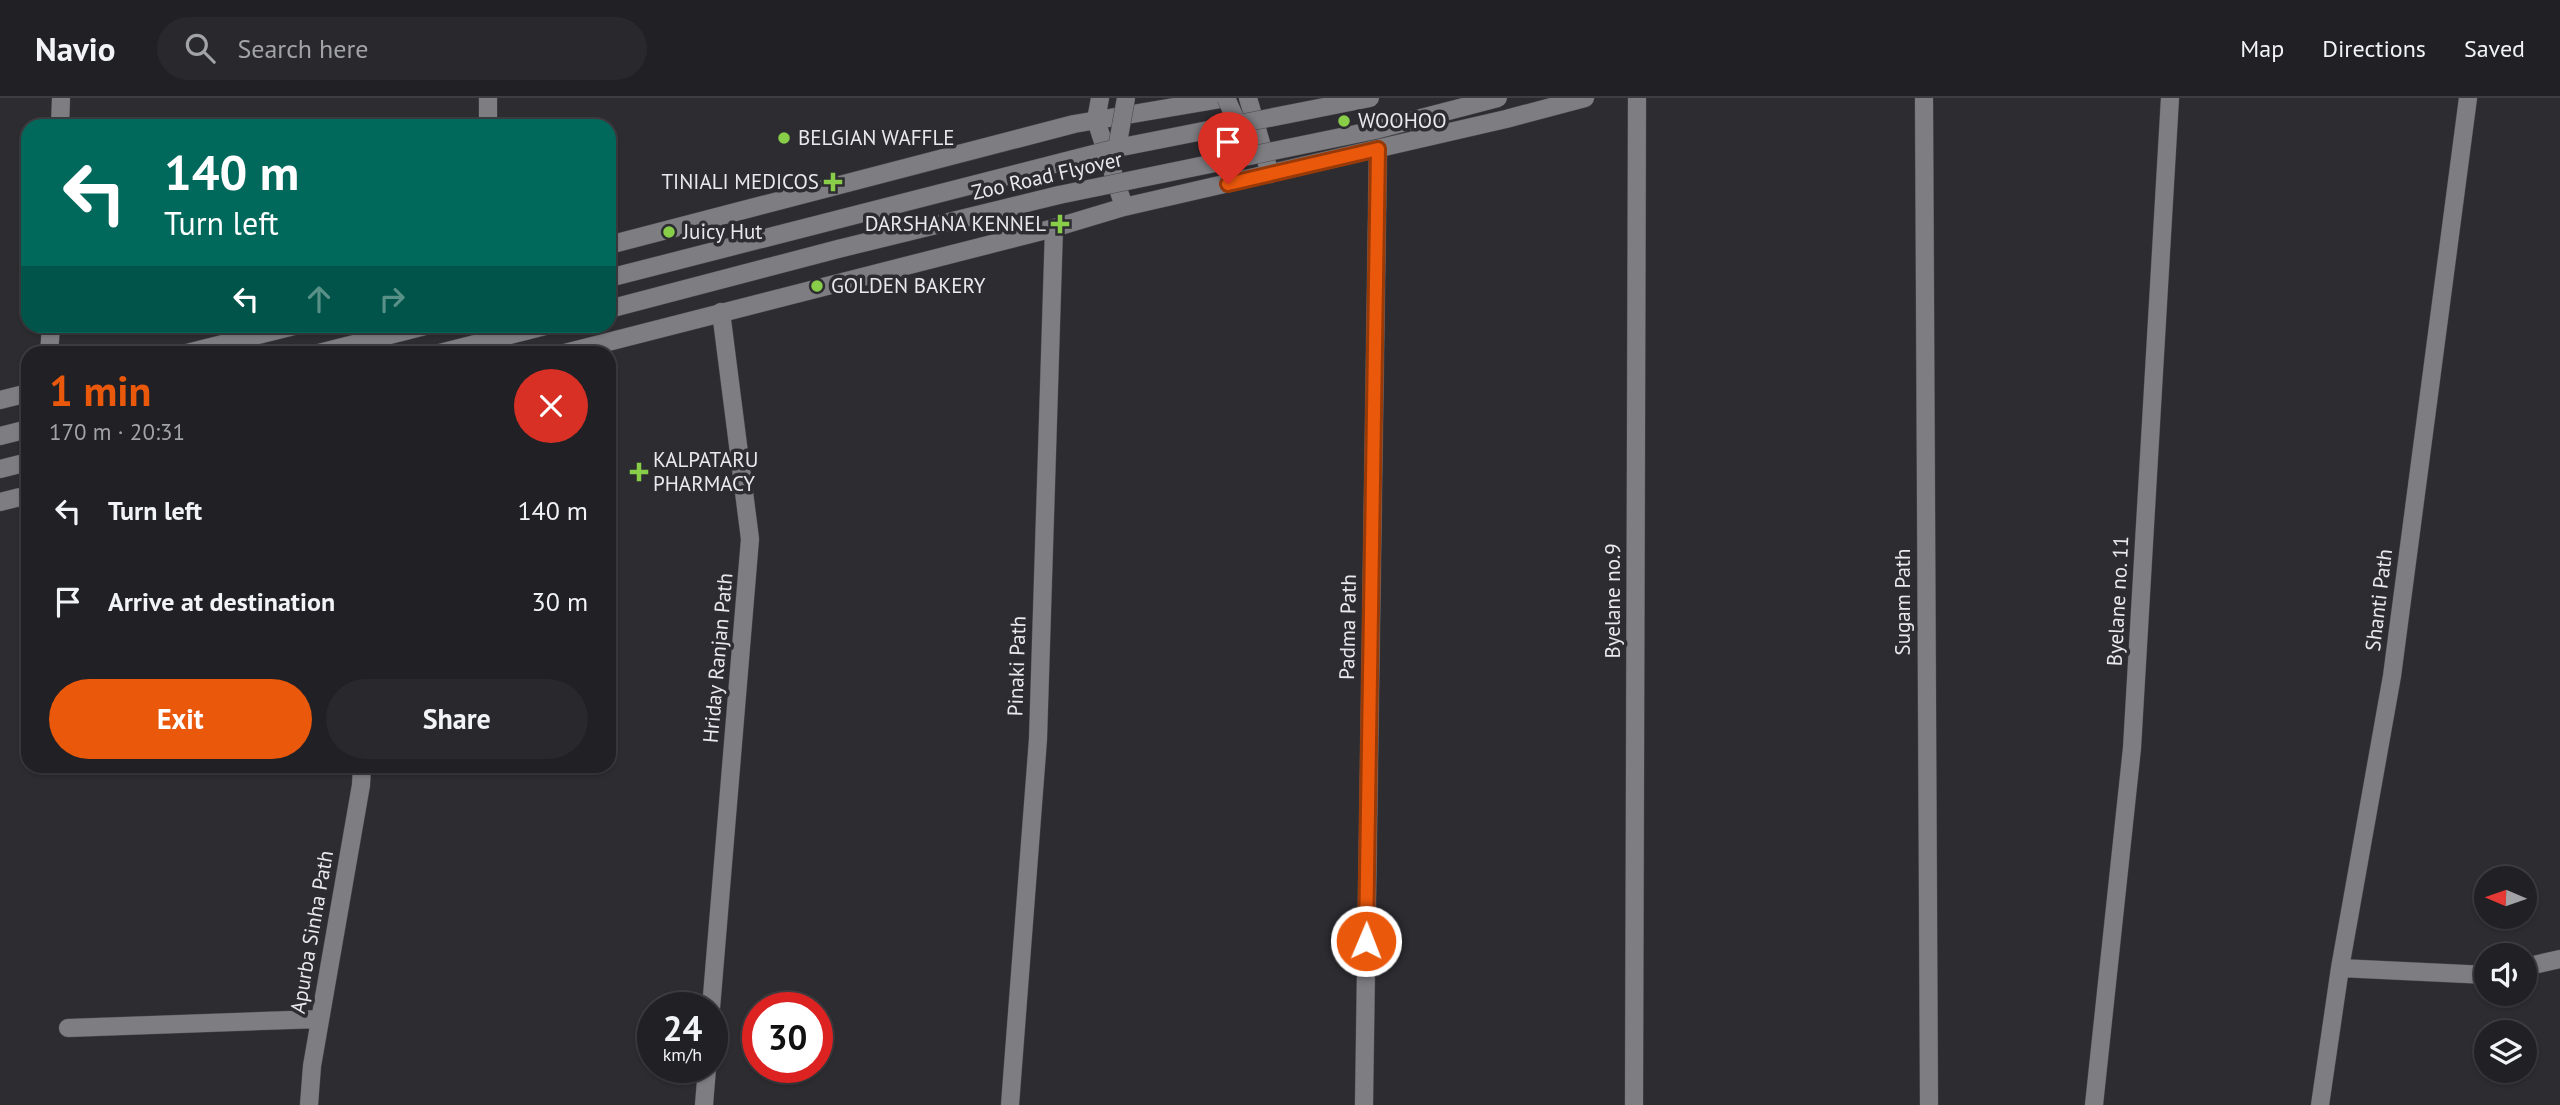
<!DOCTYPE html>
<meta charset="utf-8">
<style>
body{margin:0;font-family:"PT Sans",sans-serif;background:#29292d;color:#f1f3f6;height:100vh;display:flex;flex-direction:column;font-size:26px;white-space:nowrap}
*{box-sizing:border-box;margin:0}
p{font-size:23px;color:#a2a3a7}
.icon{flex:none;width:38px;height:38px;fill:none;stroke:currentColor;stroke-width:2;stroke-linecap:round;stroke-linejoin:round}
.map{position:relative;flex:1;overflow:hidden}
.panel{position:absolute;left:21px;top:248px;width:595px;height:427px;display:flex;flex-direction:column;background:#212125;border-radius:21px;box-shadow:0 2px 5px #0004,0 0 0 2px #3e3e42}
.panel>*{flex:none}
.hud{position:absolute;left:21px;top:21px;width:595px;height:214px;border-radius:21px;box-shadow:0 2px 5px #0004,0 0 0 2px #3e3e42;background:#00695c;color:#fff;overflow:hidden}
.needle{width:46px;rotate:272deg}
.controls{position:absolute;left:2474px;top:768px;display:grid;gap:14px}
.controls a{display:grid;place-items:center;width:63px;height:63px;border-radius:50%;background:#212125;box-shadow:0 2px 5px #0004,0 0 0 2px #3e3e42;font-size:35px}
.speed{position:absolute;left:637px;top:894px;display:flex;gap:14px;font-size:35px;font-weight:700;text-align:center}
.speed>*{display:grid;place-content:center;width:91px;height:91px;border-radius:50%;background:#212125;box-shadow:0 2px 5px #0004,0 0 0 2px #3e3e42;line-height:1}
.speed small{font-size:18px;font-weight:400}
.speed .limit{border:10px solid #d22;background:#fff;color:#111}
.pin{position:absolute;display:grid;place-items:center;width:60px;height:60px;color:#fff;margin:-72px -30px;border-radius:50% 50% 50% 0;rotate:-45deg;box-shadow:0 0 7px #0007}
.pin .icon{rotate:45deg}
.me{position:absolute;width:77px;margin:-38px;rotate:1deg;stroke-linejoin:round;filter:drop-shadow(0 0 5px #0008)}
.turn{display:flex;align-items:center;gap:24px;height:147px;padding:0 28px;font-size:32px}
.turn .icon{width:91px;height:91px;stroke-width:2.5}
.turn b{display:block;font-size:49px;line-height:60px}
.lanes{display:flex;align-items:center;height:66px;padding:0 28px;background:#0003;justify-content:center;gap:35px;direction:ltr}
.lanes .off{opacity:.35}
.round{display:grid;place-items:center;flex:none;width:74px;height:74px;border-radius:37px;background:#29292d}
.head{display:flex;align-items:center;justify-content:space-between;height:119px;padding:0 28px}
h1{font-size:42px;font-weight:600;line-height:52px;color:#ea580c}
.button{display:flex;gap:14px;margin-top:auto;padding:14px 28px}
.button a{flex:1;height:80px;border-radius:42px;background:#ea580c;color:#fff;font-size:28px;font-weight:600;line-height:80px;text-align:center}
.button a+a{background:#29292d;color:#f1f3f6}
ul{padding:0;list-style:none}
li{display:flex;align-items:center;gap:21px;height:91px;padding:0 28px}
li div{flex:1}
li b{display:block;font-size:26px}
li em{font-style:normal}
header{display:flex;align-items:center;gap:42px;box-sizing:border-box;height:98px;padding:0 35px;background:#212125;border-bottom:2px solid #3e3e42}
header strong{font-size:33px}
nav{display:flex;gap:38px;margin-inline-start:auto;font-size:24px}
.search{width:490px;height:63px;background:#29292d;display:flex;align-items:center;gap:18px;box-sizing:border-box;padding:0 24px;border-radius:38px;color:#a2a3a7;font-size:26px}
.map>svg:first-child{display:block}
.lines{fill:none;stroke-linecap:round;stroke-linejoin:round}
.street-casing{stroke:#48484c;stroke-width:19}
.secondary-casing{stroke:#48484c;stroke-width:19}
.street{stroke:#7d7d82;stroke-width:18}
.secondary{stroke:#7d7d82;stroke-width:18}
.secondary-bridge-casing{stroke:#48484c;stroke-width:19;stroke-linecap:butt}
.secondary-bridge{stroke:#7d7d82;stroke-width:18}
.route-casing{stroke:#983908;stroke-width:18}
.route{stroke:#ea580c;stroke-width:12}
.poi-dot{fill:#89ce48;stroke:#2c2c31;stroke-width:2.5}
.labels{text-anchor:middle;stroke-width:7;stroke-linejoin:round;paint-order:stroke}
.poi-label{font-size:21px;fill:#e9e9ec;stroke:#2c2c31;text-anchor:start}
.street-label{font-size:21px;fill:#e9e9ec;stroke:#2c2c31}
</style>
<header>
<strong>Navio</strong>
<div class="search"><svg class="icon" aria-label="search" viewBox="0 0 24 24"><circle cx="10" cy="10" r="6"/><path d="M15 15l6 6"/></svg>Search here</div>
<nav><a>Map</a><a>Directions</a><a>Saved</a></nav>
</header>
<div class="map">
<svg width="2560" height="1007" viewBox="0 0 2560 1007">
<rect width="100%" height="100%" fill="#2c2c31"/>
<g class="lines">
<defs>
<path id="street" d="M488,0V28
M1924,0L1929,1007
M60,28L61,0
M49,256L51,228
M2525,869L2560,861
M2340,870L2487,877
M711,910L750,441L721,214
M68,930L320,921
M309,1007L312,968L361,687L362,668
M704,1007L707,970
M1010,1007L1038,641L1054,130
M1364,1007L1378,51
M1634,1007L1637,0
M2094,1007L2132,650L2170,0
M2320,1007L2340,870L2392,578L2468,0"/>
<path id="secondary" d="M1100,0L1096,22L1124,109
M1248,0L1270,76
M609,147L1074,26L1227,0
M183,256L294,228
M315,256L425,228
M436,256L545,228
M561,256L1054,130L1124,109L1506,21L1585,0
M0,302L28,295
M0,338L28,331
M0,371L28,364
M0,404L28,397"/>
</defs>
<use href="#street" class="street-casing"/>
<use href="#secondary" class="secondary-casing"/>
<use href="#street" class="street"/>
<use href="#secondary" class="secondary"/>
<defs>
<path id="secondary-bridge" d="M1226,0L1238,27
M1117,50L1126,0
M609,180L1117,50L1370,0
M609,211L838,151L1059,97L1375,32L1498,0"/>
</defs>
<use href="#secondary-bridge" class="secondary-bridge-casing"/>
<use href="#secondary-bridge" class="secondary-bridge"/>
</g>
<g class="lines">
<defs>
<path id="route" d="M1228,86L1378,51L1366,843"/>
</defs>
<use href="#route" class="route-casing"/>
<use href="#route" class="route"/>
</g>
<g class="poi-dot">
<circle cx="1344" cy="23" r="7"/>
<circle cx="784" cy="40" r="7"/>
<path d="M829.5 73.5h7v7h7v7h-7v7h-7v-7h-7v-7h7z"/>
<path d="M1056.5 115.5h7v7h7v7h-7v7h-7v-7h-7v-7h7z"/>
<circle cx="669" cy="134" r="7"/>
<circle cx="817" cy="188" r="7"/>
<path d="M635.5 363.5h7v7h7v7h-7v7h-7v-7h-7v-7h7z"/>
</g>
<g class="labels">
<g class="poi-label">
<text x="1358" y="30">WOOHOO</text>
<text x="798" y="47">BELGIAN WAFFLE</text>
<text x="819" y="91" text-anchor="end">TINIALI MEDICOS</text>
<text x="1046" y="133" text-anchor="end">DARSHANA KENNEL</text>
<text x="683" y="141">Juicy Hut</text>
<text x="831" y="195">GOLDEN BAKERY</text>
<text x="653" y="369">KALPATARU<tspan x="653" dy="24">PHARMACY</tspan></text>
</g>
<g class="street-label">
<text transform="translate(1047 78) rotate(-13)" y="7">Zoo Road Flyover</text>
<text transform="translate(2379 502) rotate(-83)" y="7">Shanti Path</text>
<text transform="translate(1613 503) rotate(-90)" y="7">Byelane no.9</text>
<text transform="translate(2118 503) rotate(-87)" y="7">Byelane no. 11</text>
<text transform="translate(1903 504) rotate(-90)" y="7">Sugam Path</text>
<text transform="translate(1348 529) rotate(-89)" y="7">Padma Path</text>
<text transform="translate(718 560) rotate(-85)" y="7">Hriday Ranjan Path</text>
<text transform="translate(1017 568) rotate(-88)" y="7">Pinaki Path</text>
<text transform="translate(312 834) rotate(-80)" y="7">Apurba Sinha Path</text>
</g>
</g>
</svg>
<div class="controls">
<a><svg class="needle" viewBox="-14 -14 28 28"><path d="M0-13l5 13h-10z" fill="#e53935"/><path d="M0 13l5-13h-10z" fill="#a2a3a7"/></svg></a>
<a><svg class="icon" aria-label="sound" viewBox="0 0 24 24"><path d="M4 9h4l5-4v14l-5-4H4zM17 9q2 3 0 6"/></svg></a>
<a><svg class="icon" aria-label="layers" viewBox="0 0 24 24"><path d="M12 4l9 5-9 5-9-5zM3 14l9 5 9-5"/></svg></a>
</div>
<div class="speed"><div>24<small>km/h</small></div><div class="limit">30</div></div>
<div class="pin" style="left:1228px;top:86px;background:#d93025"><svg class="icon" aria-label="arrive" viewBox="0 0 24 24"><path d="M6 21V4h12l-3 4 3 4H6"/></svg></div>
<svg class="me" style="left:1366px;top:843px" viewBox="-20 -20 40 40"><circle r="17" fill="#ea580c" stroke="#fff" stroke-width="3"/><path d="M0-11L8 9 0 5-8 9z" fill="#fff"/></svg>
<div class="hud">
<div class="turn"><svg class="icon" aria-label="left" viewBox="0 0 24 24"><path d="M17 20v-9H6M10 6l-5 5 5 5"/></svg><div><b>140 m</b>Turn left</div></div>
<div class="lanes"><svg class="icon" aria-label="left" viewBox="0 0 24 24"><path d="M17 20v-9H6M10 6l-5 5 5 5"/></svg><svg class="icon off" aria-label="ahead" viewBox="0 0 24 24"><path d="M12 20V5M6 11l6-6 6 6"/></svg><svg class="icon off" aria-label="right" viewBox="0 0 24 24"><path d="M7 20v-9h11M14 6l5 5-5 5"/></svg></div>
</div>
<section class="panel">
<div class="head"><div><h1>1 min</h1><p>170 m · 20:31</p></div><a class="round" style="background:#d93025;color:#fff"><svg class="icon" aria-label="close" viewBox="0 0 24 24"><path d="M6 6l12 12M18 6L6 18"/></svg></a></div>
<ul>
<li><svg class="icon" aria-label="left" viewBox="0 0 24 24"><path d="M17 20v-9H6M10 6l-5 5 5 5"/></svg><div><b>Turn left</b></div><em>140 m</em></li>
<li><svg class="icon" aria-label="arrive" viewBox="0 0 24 24"><path d="M6 21V4h12l-3 4 3 4H6"/></svg><div><b>Arrive at destination</b></div><em>30 m</em></li>
</ul>
<div class="button"><a>Exit</a><a>Share</a></div>
</section>
</div>
